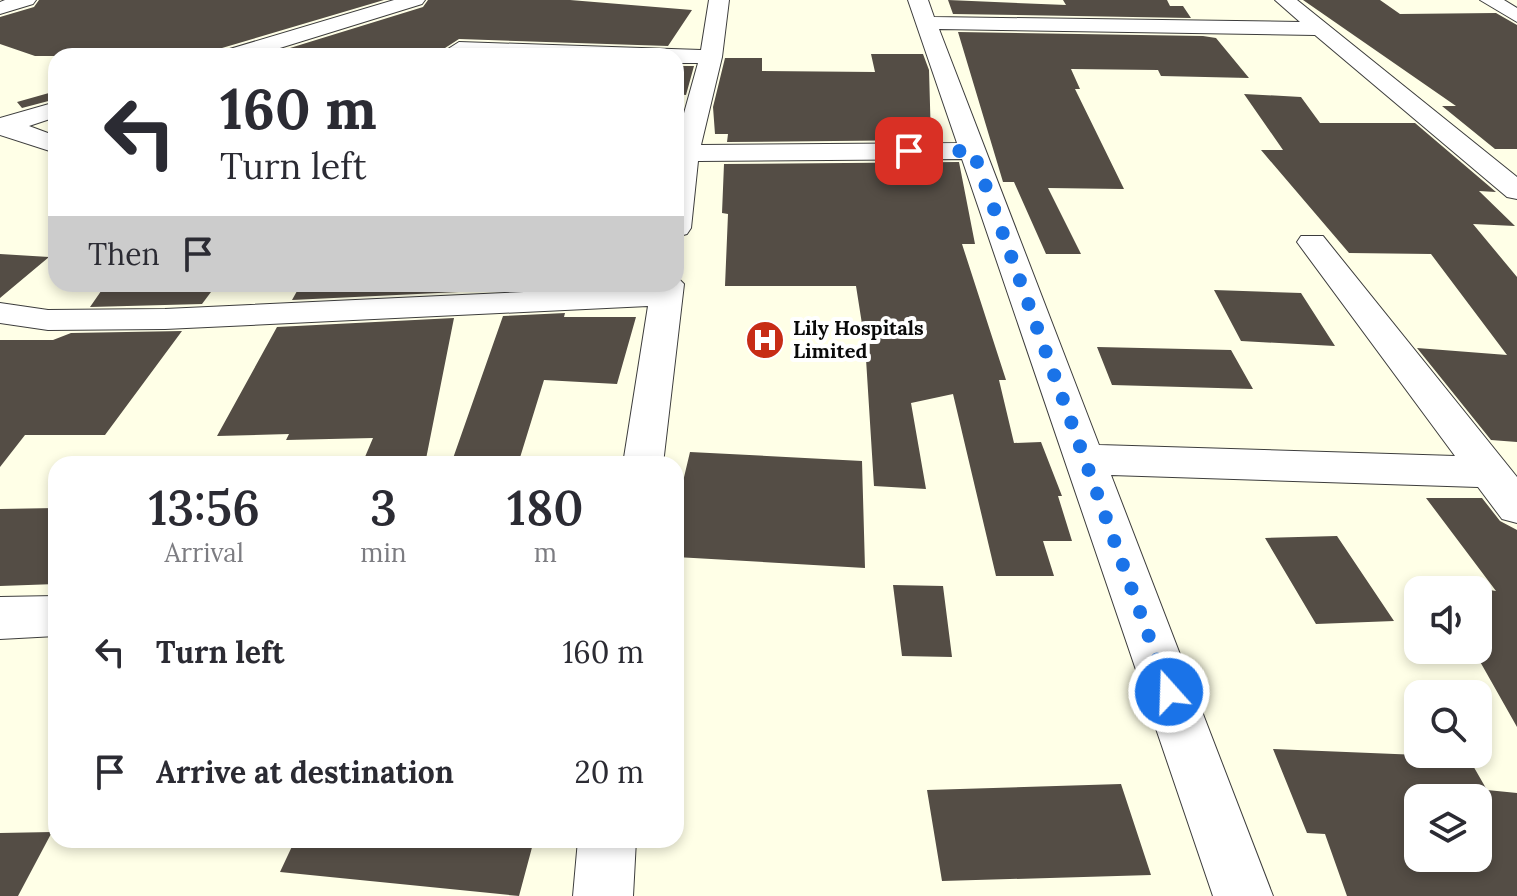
<!DOCTYPE html>
<style>
body{margin:0;font-family:Lora,serif;background:#f2f2f3;color:#2b2b33;height:100vh;display:flex;flex-direction:column;font-size:30px;white-space:nowrap}
*{box-sizing:border-box;margin:0}
p{font-size:26px;color:#7c7c81}
.icon{flex:none;width:44px;height:44px;fill:none;stroke:currentColor;stroke-width:2;stroke-linecap:round;stroke-linejoin:round}
.map{position:relative;flex:1;overflow:hidden}
.sheet{position:absolute;left:48px;top:456px;width:636px;height:392px;display:flex;flex-direction:column;background:#fff;border-radius:24px;box-shadow:0 4px 12px #0003}
.sheet>*{flex:none}
.banner{position:absolute;left:48px;top:48px;width:636px;height:244px;border-radius:24px;box-shadow:0 4px 12px #0003;background:#fff;color:#2b2b33;overflow:hidden}
.tools{position:absolute;left:1404px;top:576px;display:grid;gap:16px}
.tools a{display:grid;place-items:center;width:88px;height:88px;border-radius:16px;background:#fff;box-shadow:0 4px 12px #0003;font-size:40px}
.pin{position:absolute;display:grid;place-items:center;width:68px;height:68px;color:#fff;margin:-34px;border-radius:16px;box-shadow:0 4px 12px #0006}
.me{position:absolute;width:88px;margin:-44px;rotate:340deg;stroke-linejoin:round;filter:drop-shadow(0 0 6px #0008)}
.turn{display:flex;align-items:center;gap:28px;height:168px;padding:0 40px;font-size:36px}
.turn .icon{width:104px;height:104px;stroke-width:2.5}
.turn b{display:block;font-size:56px;line-height:68px}
.then{display:flex;align-items:center;height:76px;padding:0 40px;background:#0003;gap:16px;font-size:30px}
.eta{display:flex;justify-content:space-evenly;align-items:center;height:136px;text-align:center}
.eta b{font-size:48px;font-weight:600;line-height:56px}
ul{padding:0;list-style:none}
li{display:flex;align-items:center;gap:24px;height:120px;padding:0 40px}
li div{flex:1}
li b{display:block;font-size:30px}
li em{font-style:normal}
.map>svg:first-child{display:block}
.building{fill:#544d45;fill-rule:evenodd}
.lines{fill:none;stroke-linecap:round;stroke-linejoin:round}
.street-casing{stroke:#3d3d3d;stroke-width:2}
.street{fill:#fff;fill-rule:evenodd}
.route{stroke:#1a73e8;stroke-width:14;stroke-dasharray:0 25.2}
.labels{text-anchor:middle;stroke-width:8;stroke-linejoin:round;paint-order:stroke}
.poi-label{font-size:20px;font-weight:bold;fill:#0a0a0a;stroke:#fff;text-anchor:start}
</style>
<div class="map">
<svg width="1517" height="896" viewBox="0 0 1517 896">
<rect width="100%" height="100%" fill="#ffffe7"/>
<path class="building" d="M39,0H384L222,48L210,56H35L0,44V17L34,7Z
M428,0H570L692,10L668,46L459,39L445,48L449,56H264L423,7Z
M948,0L1066,5L1063,0H1167L1170,6H1183L1191,18L953,14Z
M1303,0H1380L1400,14L1496,13L1517,25V149H1495L1442,106H1456Z
M958,32L1203,36L1216,38L1249,78L1161,76L1158,70L1071,69L1080,89H1075L1124,189L1048,188L1081,254H1046L1014,182H1003Z
M871,54H923L929,70L931,140L727,142L728,134H715L713,107L725,58H762V71L875,72Z
M676,66H694L686,95L676,94Z
M56,91V99L22,108L17,102Z
M1244,94L1301,97L1320,123H1415L1496,192L1479,191L1515,226L1473,224L1517,277V442L1491,440L1417,348L1507,355L1431,254L1349,253L1261,150H1283Z
M959,162L975,244H962L1006,380H999L1014,443L1041,442L1062,496H1058L1072,541H1043L1054,576H996L953,394L911,403L926,489L874,486L865,343L856,286H725L728,214L722,213L724,164Z
M0,254L49,257L0,298Z
M106,284H217L202,304L90,307Z
M301,284H461L459,292L292,300Z
M1214,290L1301,293L1335,346L1241,341Z
M565,313L564,317H636L617,384L544,380L518,464H451L503,316Z
M454,318L425,464H362L373,438L286,440L289,434L217,436L277,327Z
M182,331L105,435H25L0,467V340H53L71,333Z
M1097,347L1231,350L1253,389L1112,385Z
M690,452L862,461L865,568L676,557V511Z
M1426,498H1482L1500,521L1517,530V727L1478,658V588L1496,591Z
M56,508V584L0,586V509Z
M1337,536L1394,621L1316,624L1265,538Z
M893,585L943,586L952,657L902,656Z
M1273,749L1468,757L1487,790L1517,793V896H1347L1325,834L1307,833ZM1418,798H1478V864L1418,858Z
M1121,784L1151,875L942,881L927,790Z
M52,832L18,896H0V833Z
M295,840H534L519,896L280,872Z"/>
<g class="lines">
<defs>
<path id="street" d="M5,0H36L33,4L0,14V2Z
M394,0H425L422,4L254,56H220L223,51Z
M709,0H729L722,57L701,145L957,143L908,0H928L934,17L1300,22L1275,0H1297L1517,177V199L1507,197L1315,35L939,29L1099,445L1455,456L1297,242L1301,236H1323L1517,477V523L1502,519L1478,487L1111,475L1273,896H1213L962,159L698,161L691,228L687,234L676,237V142L698,63H676V56H474L451,54L448,49L459,42L701,50Z
M1480,0H1504L1517,8V22Z
M56,102V117L29,126L56,136V153L0,135V118Z
M676,276L684,284L663,464H623L648,306L165,329L48,330L0,323V303L48,310L165,309L651,286L676,284Z
M56,596V636L0,639V597Z
M578,840H636L633,896H573Z"/>
</defs>
<use href="#street" class="street-casing"/>
<use href="#street" class="street"/>
</g>
<g class="lines">
<path class="route" d="M909,151H973L1169,692"/>
</g>
<defs>
<symbol id="hospital-disc" viewBox="-11 -11 22 22"><circle r="9.5" fill="#c72c16" stroke="#fff"/><path d="M-5-5h3v3.5h4V-5h3V5h-3V1.5h-4V5h-3Z" fill="#fff"/></symbol>
</defs>
<g fill-rule="evenodd">
<use href="#hospital-disc" x="743" y="318" width="44" height="44"/>
</g>
<g class="labels">
<g class="poi-label">
<text x="793" y="335">Lily Hospitals<tspan x="793" dy="23">Limited</tspan></text>
</g>
</g>
</svg>
<div class="tools">
<a><svg class="icon" aria-label="sound" viewBox="0 0 24 24"><path d="M4 9h4l5-4v14l-5-4H4zM17 9q2 3 0 6"/></svg></a>
<a><svg class="icon" aria-label="search" viewBox="0 0 24 24"><circle cx="10" cy="10" r="6"/><path d="M15 15l6 6"/></svg></a>
<a><svg class="icon" aria-label="layers" viewBox="0 0 24 24"><path d="M12 4l9 5-9 5-9-5zM3 14l9 5 9-5"/></svg></a>
</div>
<div class="pin" style="left:909px;top:151px;background:#d93025"><svg class="icon" aria-label="arrive" viewBox="0 0 24 24"><path d="M6 21V4h12l-3 4 3 4H6"/></svg></div>
<svg class="me" style="left:1169px;top:692px" viewBox="-20 -20 40 40"><circle r="17" fill="#1a73e8" stroke="#fff" stroke-width="3"/><path d="M0-11L8 9 0 5-8 9z" fill="#fff"/></svg>
<div class="banner">
<div class="turn"><svg class="icon" aria-label="left" viewBox="0 0 24 24"><path d="M17 20v-9H6M10 6l-5 5 5 5"/></svg><div><b>160 m</b>Turn left</div></div>
<div class="then">Then<svg class="icon" aria-label="arrive" viewBox="0 0 24 24"><path d="M6 21V4h12l-3 4 3 4H6"/></svg></div>
</div>
<section class="sheet">
<div class="eta">
<div><b>13:56</b><p>Arrival</p></div>
<div><b>3</b><p>min</p></div>
<div><b>180</b><p>m</p></div>
</div>
<ul>
<li><svg class="icon" aria-label="left" viewBox="0 0 24 24"><path d="M17 20v-9H6M10 6l-5 5 5 5"/></svg><div><b>Turn left</b></div><em>160 m</em></li>
<li><svg class="icon" aria-label="arrive" viewBox="0 0 24 24"><path d="M6 21V4h12l-3 4 3 4H6"/></svg><div><b>Arrive at destination</b></div><em>20 m</em></li>
</ul>
</section>
</div>
